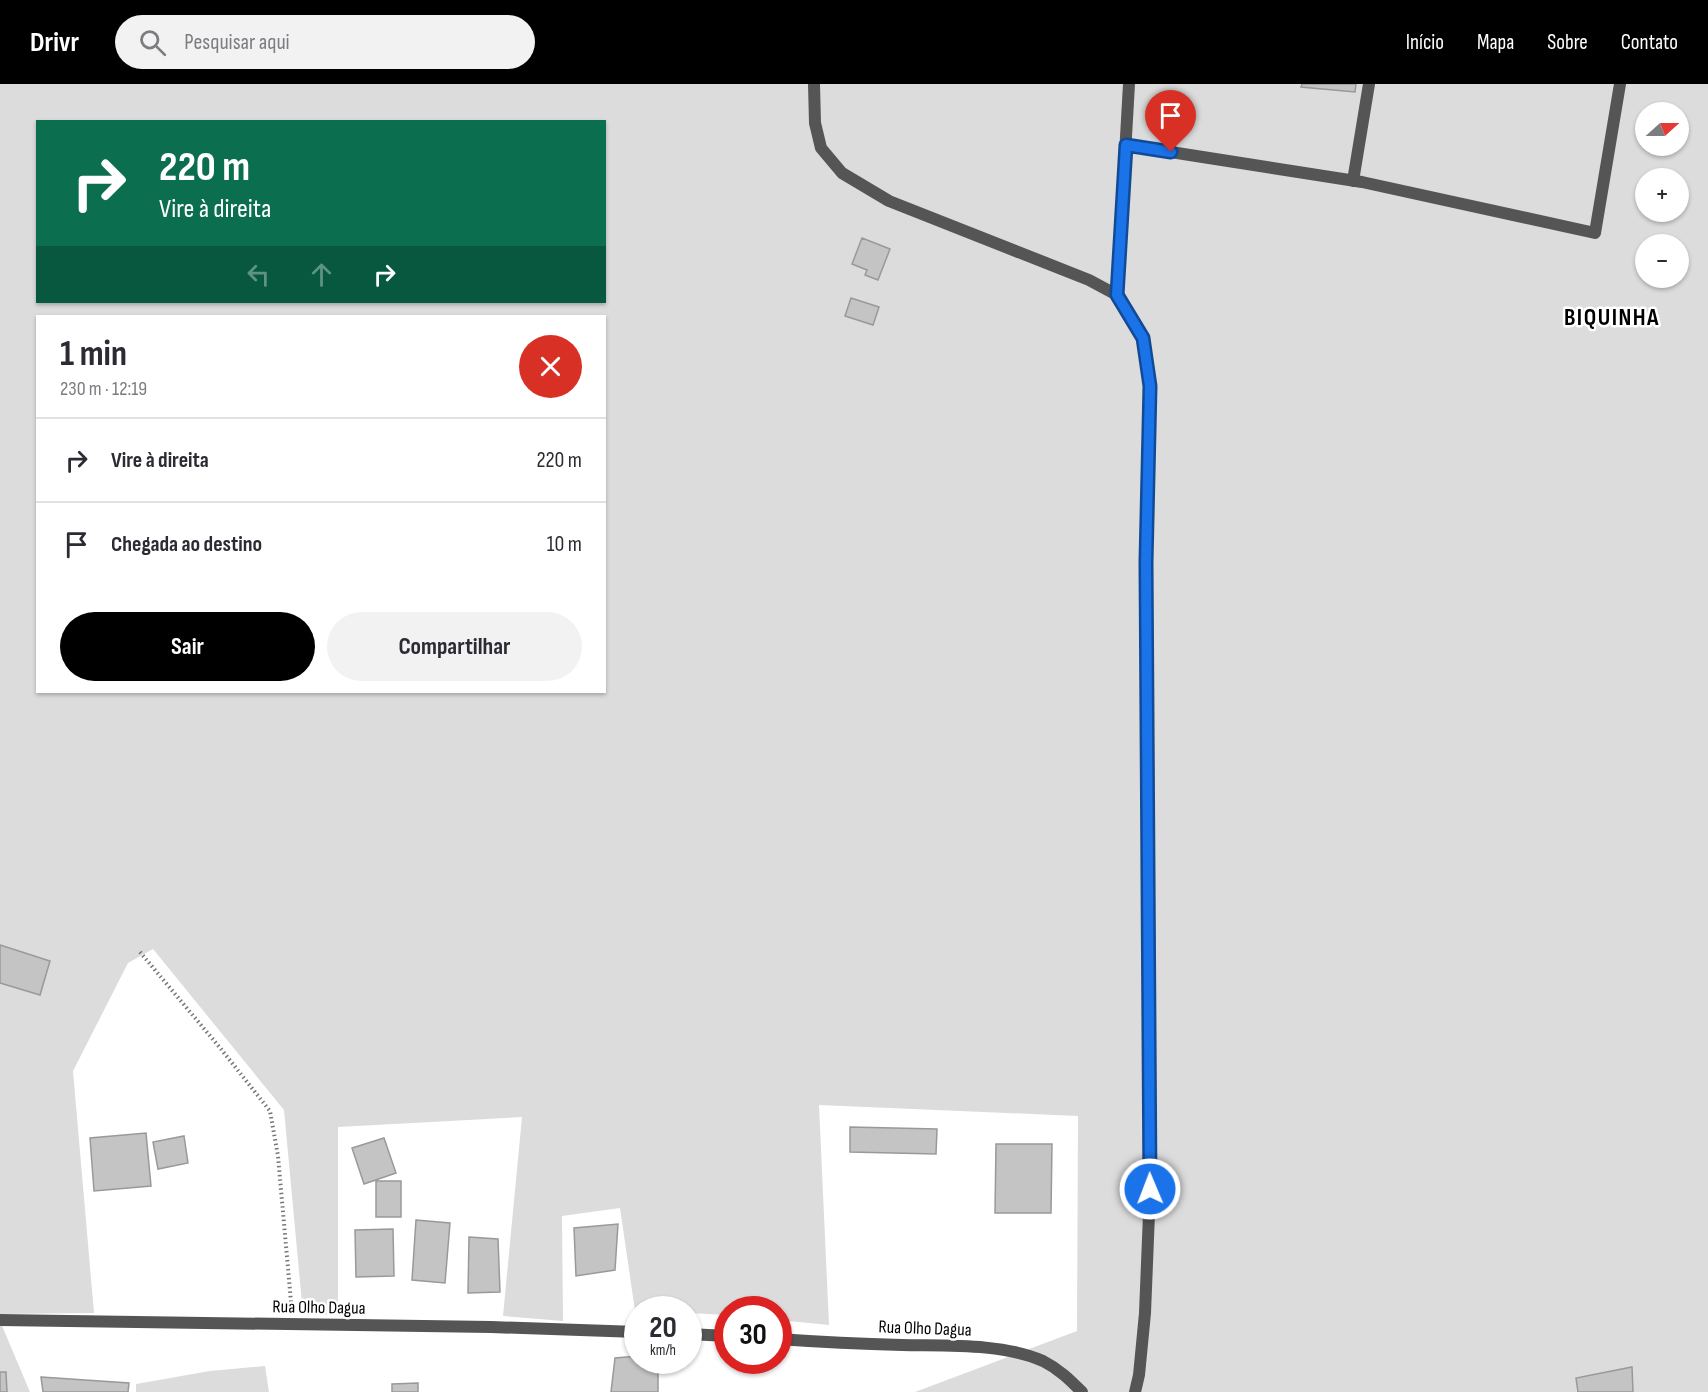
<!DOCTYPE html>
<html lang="pt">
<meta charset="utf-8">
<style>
body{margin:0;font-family:"Sofia Sans Condensed",sans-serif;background:#f2f2f3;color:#2b2b33;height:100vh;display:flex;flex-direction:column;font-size:22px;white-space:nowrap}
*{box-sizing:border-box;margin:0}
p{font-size:20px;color:#7c7c81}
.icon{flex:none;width:33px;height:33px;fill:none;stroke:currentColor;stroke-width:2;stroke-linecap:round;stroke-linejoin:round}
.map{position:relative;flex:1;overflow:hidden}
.drawer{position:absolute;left:36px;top:231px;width:570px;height:378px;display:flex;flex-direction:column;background:#fff;border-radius:0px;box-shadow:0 2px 4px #0004}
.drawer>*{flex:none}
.guide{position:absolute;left:36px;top:36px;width:570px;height:183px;border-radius:0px;box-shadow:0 2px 4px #0004;background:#0b6e4f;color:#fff;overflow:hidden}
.needle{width:39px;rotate:69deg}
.tools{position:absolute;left:1635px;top:18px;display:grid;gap:12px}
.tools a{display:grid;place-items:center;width:54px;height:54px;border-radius:50%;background:#fff;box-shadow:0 2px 4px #0004;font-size:30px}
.speed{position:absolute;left:624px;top:1212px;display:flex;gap:12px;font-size:30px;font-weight:700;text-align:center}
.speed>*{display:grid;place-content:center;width:78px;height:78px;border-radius:50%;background:#fff;box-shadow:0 2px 4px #0004;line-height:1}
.speed small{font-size:15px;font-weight:400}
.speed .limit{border:9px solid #d22;background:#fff;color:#111}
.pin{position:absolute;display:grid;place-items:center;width:51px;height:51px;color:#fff;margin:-62px -26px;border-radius:50% 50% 50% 0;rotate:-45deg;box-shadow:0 0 6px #0007}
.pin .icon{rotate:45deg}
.me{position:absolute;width:66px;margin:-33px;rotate:359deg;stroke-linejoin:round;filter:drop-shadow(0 0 4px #0008)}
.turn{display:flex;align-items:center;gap:21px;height:126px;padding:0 24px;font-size:27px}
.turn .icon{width:78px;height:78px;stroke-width:2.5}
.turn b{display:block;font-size:42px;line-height:51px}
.lanes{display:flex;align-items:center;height:57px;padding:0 24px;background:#0003;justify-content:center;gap:30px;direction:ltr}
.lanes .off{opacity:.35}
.round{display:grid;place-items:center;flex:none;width:63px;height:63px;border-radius:32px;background:#f2f2f3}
.summary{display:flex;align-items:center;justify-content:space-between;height:102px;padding:0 24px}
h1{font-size:36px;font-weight:700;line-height:45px}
.button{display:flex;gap:12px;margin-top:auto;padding:12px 24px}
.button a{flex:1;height:69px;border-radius:36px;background:#000;color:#fff;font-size:24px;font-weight:700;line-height:69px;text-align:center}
.button a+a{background:#f2f2f3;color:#2b2b33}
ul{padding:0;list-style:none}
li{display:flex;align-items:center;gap:18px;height:84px;padding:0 24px;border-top:2px solid #e1e1e2}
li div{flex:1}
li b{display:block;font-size:22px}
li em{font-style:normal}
header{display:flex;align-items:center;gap:36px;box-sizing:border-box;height:84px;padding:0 30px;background:#000;color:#fff}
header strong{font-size:28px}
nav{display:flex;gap:33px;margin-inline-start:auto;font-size:21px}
.search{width:420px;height:54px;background:#f2f2f3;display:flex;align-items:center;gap:15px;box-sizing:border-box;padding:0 21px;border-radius:33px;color:#7c7c81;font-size:22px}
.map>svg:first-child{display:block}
.green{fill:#dcdcdc;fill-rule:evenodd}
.building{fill:#c4c4c4;stroke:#999;stroke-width:1.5}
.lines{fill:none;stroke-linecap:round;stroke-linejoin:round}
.path{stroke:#777;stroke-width:4;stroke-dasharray:1.5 3;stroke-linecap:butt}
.minor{stroke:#555;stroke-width:12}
.route-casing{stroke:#114b97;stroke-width:15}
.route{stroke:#1a73e8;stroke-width:10}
.labels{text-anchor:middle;stroke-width:5;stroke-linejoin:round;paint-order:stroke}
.street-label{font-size:18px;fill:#000;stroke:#fff}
.district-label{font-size:24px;font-weight:bold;letter-spacing:1.5px;fill:#000;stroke:#fff}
</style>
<header>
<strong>Drivr</strong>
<div class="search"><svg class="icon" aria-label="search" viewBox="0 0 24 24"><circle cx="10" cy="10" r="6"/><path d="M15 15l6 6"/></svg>Pesquisar aqui</div>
<nav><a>Início</a><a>Mapa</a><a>Sobre</a><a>Contato</a></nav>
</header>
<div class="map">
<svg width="1708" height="1308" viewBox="0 0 1708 1308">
<rect width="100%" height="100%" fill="#fff"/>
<path class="green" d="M0,0H1708V1308H915L1077,1247L1078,1032L819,1021L829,1241L779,1236L778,1226H728L727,1231L689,1229L688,1226L635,1227L620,1124L562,1132L563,1237L503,1232L522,1033L338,1043V1231L303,1230L284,1026L153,865L128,879L73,987L94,1229L0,1230ZM1646,28H1678V62H1646ZM38,38H604V218H38ZM1646,94H1678V128H1646ZM1646,160H1678V194H1646ZM38,232H604V608H38Z
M0,1237L30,1308H0Z
M265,1282L269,1308H136V1300L210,1287Z"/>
<path class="building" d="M1302,0H1356L1355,8L1301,3Z
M862,154L890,165L878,196L865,191L867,186L852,180Z
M851,214L879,223L873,241L845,232Z
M0,861L50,877L40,911L0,899Z
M850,1043L937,1045L936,1070L850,1068Z
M146,1049L151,1102L94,1107L90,1054Z
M184,1052L188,1079L158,1085L153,1058Z
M384,1054L396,1089L364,1100L352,1064Z
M996,1060H1052L1051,1129H995Z
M376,1097H401V1133H376Z
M416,1136L450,1139L445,1199L412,1196Z
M618,1140L615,1186L576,1192L574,1144Z
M393,1145L394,1192L356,1193L355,1146Z
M469,1153L498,1155L500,1208L468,1209Z
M638,1272V1276H658V1308H611L615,1274Z
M1632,1283L1633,1308H1578L1576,1294Z
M0,1288H6L7,1308H0Z
M41,1293L129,1299L128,1308H43Z
M418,1299V1308H392V1300Z"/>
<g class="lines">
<path class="path" d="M140,868L221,965L270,1027L278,1072L291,1218"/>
<path class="minor" d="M814,0L815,39L821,64L842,89L889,117L1089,196L1117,211L1143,254L1150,302L1146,478L1150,1105L1145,1229L1139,1291L1135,1308
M1126,61L1362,98L1595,149L1620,0
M1353,97L1369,0
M1117,211L1129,0
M0,1236L491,1243L638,1248
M688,1250L728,1252
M778,1255C820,1258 861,1260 902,1261C945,1262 1003,1259 1043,1277C1059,1285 1070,1296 1082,1308"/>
</g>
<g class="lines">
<defs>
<path id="route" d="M1150,1105L1146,478L1150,302L1143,254L1117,211L1126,61L1171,68"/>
</defs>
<use href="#route" class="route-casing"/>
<use href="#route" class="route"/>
</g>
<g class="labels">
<g class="street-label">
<text transform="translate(319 1223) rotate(1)" y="6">Rua Olho Dagua</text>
<text transform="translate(925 1244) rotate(2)" y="6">Rua Olho Dagua</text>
</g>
<g class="district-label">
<text x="1612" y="241">BIQUINHA</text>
</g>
</g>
</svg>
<div class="tools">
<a><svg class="needle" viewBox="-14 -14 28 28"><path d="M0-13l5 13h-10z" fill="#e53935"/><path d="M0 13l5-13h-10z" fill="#7c7c81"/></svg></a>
<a>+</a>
<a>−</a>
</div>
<div class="speed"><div>20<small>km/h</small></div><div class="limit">30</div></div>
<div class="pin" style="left:1171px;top:68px;background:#d93025"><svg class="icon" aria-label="arrive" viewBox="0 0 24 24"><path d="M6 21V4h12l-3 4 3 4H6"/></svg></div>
<svg class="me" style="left:1150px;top:1105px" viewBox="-20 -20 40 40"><circle r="17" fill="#1a73e8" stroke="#fff" stroke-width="3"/><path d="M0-11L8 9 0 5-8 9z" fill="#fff"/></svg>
<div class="guide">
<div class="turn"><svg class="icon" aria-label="right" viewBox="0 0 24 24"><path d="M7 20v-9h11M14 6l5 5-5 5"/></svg><div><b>220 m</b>Vire à direita</div></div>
<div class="lanes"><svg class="icon off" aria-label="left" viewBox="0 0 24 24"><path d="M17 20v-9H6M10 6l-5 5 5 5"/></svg><svg class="icon off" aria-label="ahead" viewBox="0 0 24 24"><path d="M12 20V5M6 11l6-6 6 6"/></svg><svg class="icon" aria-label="right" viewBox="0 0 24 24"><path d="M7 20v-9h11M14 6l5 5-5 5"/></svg></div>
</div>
<section class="drawer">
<div class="summary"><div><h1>1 min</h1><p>230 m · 12:19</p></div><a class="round" style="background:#d93025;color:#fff"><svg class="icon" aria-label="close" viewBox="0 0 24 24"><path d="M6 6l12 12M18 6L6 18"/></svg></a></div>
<ul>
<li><svg class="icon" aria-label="right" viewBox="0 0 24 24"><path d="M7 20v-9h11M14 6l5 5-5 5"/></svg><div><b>Vire à direita</b></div><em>220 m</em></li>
<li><svg class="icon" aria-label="arrive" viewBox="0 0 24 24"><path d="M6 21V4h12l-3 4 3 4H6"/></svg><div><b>Chegada ao destino</b></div><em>10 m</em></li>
</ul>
<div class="button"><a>Sair</a><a>Compartilhar</a></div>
</section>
</div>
